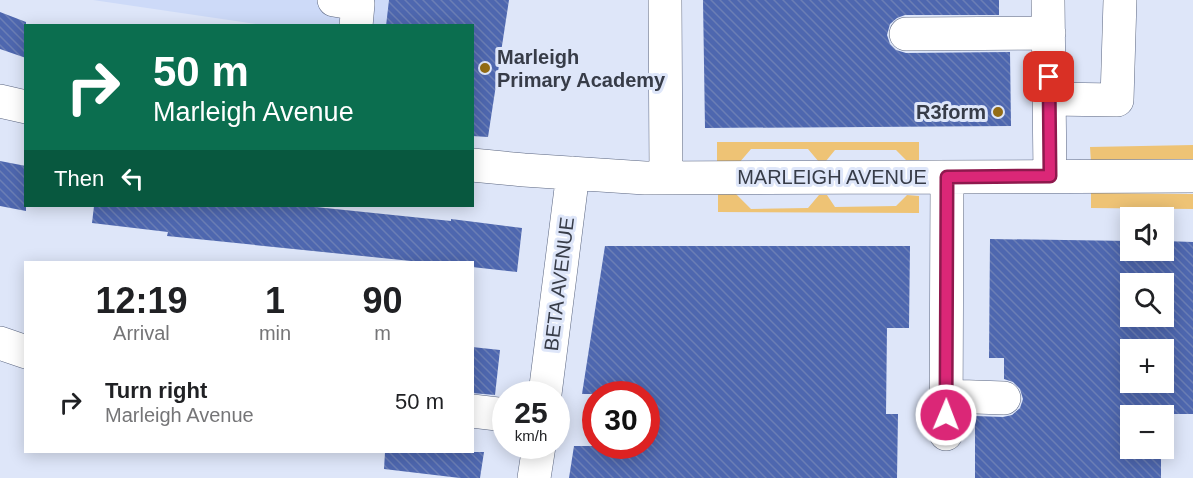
<!DOCTYPE html>
<meta charset="utf-8">
<style>
body{margin:0;font-family:Helvetica,sans-serif;background:#f2f2f2;color:#202124;height:100vh;display:flex;flex-direction:column;font-size:22px;white-space:nowrap}
*{box-sizing:border-box;margin:0}
p{font-size:20px;color:#757577}
.icon{flex:none;width:33px;height:33px;fill:none;stroke:currentColor;stroke-width:2;stroke-linecap:round;stroke-linejoin:round}
.map{position:relative;flex:1;overflow:hidden}
.details{position:absolute;left:24px;top:261px;width:450px;height:192px;display:flex;flex-direction:column;background:#fff;border-radius:0px;box-shadow:0 3px 15px #0003}
.details>*{flex:none}
.banner{position:absolute;left:24px;top:24px;width:450px;height:183px;border-radius:0px;box-shadow:0 3px 15px #0003;background:#0b6e4f;color:#fff;overflow:hidden}
.buttons{position:absolute;left:1120px;top:207px;display:grid;gap:12px}
.buttons a{display:grid;place-items:center;width:54px;height:54px;border-radius:0px;background:#fff;box-shadow:0 3px 15px #0003;font-size:30px}
.speed{position:absolute;left:492px;top:381px;display:flex;gap:12px;font-size:30px;font-weight:700;text-align:center}
.speed>*{display:grid;place-content:center;width:78px;height:78px;border-radius:50%;background:#fff;box-shadow:0 3px 15px #0003;line-height:1}
.speed small{font-size:15px;font-weight:400}
.speed .limit{border:9px solid #d22;background:#fff;color:#111}
.pin{position:absolute;display:grid;place-items:center;width:51px;height:51px;color:#fff;margin:-26px;border-radius:12px;box-shadow:0 3px 9px #0006}
.me{position:absolute;width:66px;margin:-33px;rotate:1deg;stroke-linejoin:round;filter:drop-shadow(0 0 4px #0008)}
.turn{display:flex;align-items:center;gap:21px;height:126px;padding:0 30px;font-size:27px}
.turn .icon{width:78px;height:78px;stroke-width:2.5}
.turn b{display:block;font-size:42px;line-height:51px}
.then{display:flex;align-items:center;height:57px;padding:0 30px;background:#0003;gap:12px;font-size:22px}
.eta{display:flex;justify-content:space-evenly;align-items:center;height:102px;text-align:center}
.eta b{font-size:36px;font-weight:800;line-height:42px}
ul{padding:0;list-style:none}
li{display:flex;align-items:center;gap:18px;height:78px;padding:0 30px}
li div{flex:1}
li b{display:block;font-size:22px}
li em{font-style:normal}
.map>svg:first-child{display:block}
.built{fill:#cddaf8}
.green{fill:#eec375}
.building{fill:url(#building-back-hatch);fill-rule:evenodd}
.lines{fill:none;stroke-linecap:round;stroke-linejoin:round}
.minor-casing{stroke:#5b6681;stroke-width:34}
.minor{stroke:#fff;stroke-width:33}
.route-casing{stroke:#8e194d;stroke-width:15}
.route{stroke:#db2777;stroke-width:10}
.poi-dot{fill:#936c15;stroke:#dee6f9;stroke-width:2}
.labels{text-anchor:middle;stroke-width:6;stroke-linejoin:round;paint-order:stroke}
.poi-label{font-size:20px;font-weight:bold;fill:#373c48;stroke:#dee6f9;text-anchor:start}
.street-label{font-size:20px;fill:#373c48;stroke:#dee6f9}
</style>
<div class="map">
<svg width="1193" height="478" viewBox="0 0 1193 478">
<defs>
<pattern id="building-back-hatch" width="6" height="6" patternUnits="userSpaceOnUse" patternTransform="scale(1.5)"><rect width="6" height="6" fill="#4e67af"/><path d="M-1 5l2 2M0 0l6 6M5-1l2 2" fill="none" stroke="#6b7eb5"/></pattern>
</defs>
<rect width="100%" height="100%" fill="#dee6f9"/>
<path class="built" d="M93,0H509L472,26H269Z"/>
<path class="green" d="M717,142H919V161L908,162L896,150H835L826,161L819,162L808,149H751L739,163H717Z
M1193,145V159L1091,162L1090,147Z
M1091,193L1193,194V209L1091,208Z
M718,194H736L751,209L808,208L819,195H827L835,207L896,206L907,195L919,196V213L718,212Z"/>
<path class="building" d="M389,0H509L488,137L472,136V26H386Z
M703,0H999V15H905L897,18L890,24L887,35L890,44L896,50L906,53L1010,52L1011,126L705,128Z
M0,12L26,22V58L0,49Z
M0,161L26,166V211L0,206Z
M94,206H306L451,221V219L475,222L522,228L517,272L472,267V262H421L167,236L168,232L92,223Z
M990,239L1131,241V250H1164V241L1193,242V414H1161V416H1131V448H1161V478H975V416L1003,417L1012,415L1020,408L1023,399L1020,389L1013,382L1004,379V358H989ZM1131,284H1164V316H1131ZM1131,350H1164V382H1131Z
M605,246H910L909,328H887L886,414H898L897,478H569L574,446H646V394H582Z
M472,347L500,350L495,395L472,393Z
M385,452H484L480,478H460L384,469Z"/>
<g class="lines">
<defs>
<path id="minor" d="M334,0L358,4L356,26
M665,0L666,178
M1048,0L1050,176
M906,34L1049,33
M1050,99L1117,100L1120,0
M0,101L26,107
M472,165L524,170L645,178L1193,176
M0,343L26,352
M545,394L573,173
M947,396L1004,398
M472,411L506,415
M946,434L947,177
M534,478L539,446"/>
</defs>
<use href="#minor" class="minor-casing"/>
<use href="#minor" class="minor"/>
</g>
<g class="lines">
<defs>
<path id="route" d="M946,415L947,177L1050,176L1049,77"/>
</defs>
<use href="#route" class="route-casing"/>
<use href="#route" class="route"/>
</g>
<g class="poi-dot">
<circle cx="485" cy="68" r="6"/>
<circle cx="998" cy="112" r="6"/>
</g>
<g class="labels">
<g class="poi-label">
<text x="497" y="64">Marleigh<tspan x="497" dy="23">Primary Academy</tspan></text>
<text x="986" y="119" text-anchor="end">R3form</text>
</g>
<g class="street-label">
<text x="832" y="184">MARLEIGH AVENUE</text>
<text transform="translate(559 284) rotate(-83)" y="7">BETA AVENUE</text>
</g>
</g>
</svg>
<div class="buttons">
<a><svg class="icon" aria-label="sound" viewBox="0 0 24 24"><path d="M4 9h4l5-4v14l-5-4H4zM17 9q2 3 0 6"/></svg></a>
<a><svg class="icon" aria-label="search" viewBox="0 0 24 24"><circle cx="10" cy="10" r="6"/><path d="M15 15l6 6"/></svg></a>
<a>+</a>
<a>−</a>
</div>
<div class="speed"><div>25<small>km/h</small></div><div class="limit">30</div></div>
<div class="pin" style="left:1049px;top:77px;background:#d93025"><svg class="icon" aria-label="arrive" viewBox="0 0 24 24"><path d="M6 21V4h12l-3 4 3 4H6"/></svg></div>
<svg class="me" style="left:946px;top:415px" viewBox="-20 -20 40 40"><circle r="17" fill="#db2777" stroke="#fff" stroke-width="3"/><path d="M0-11L8 9 0 5-8 9z" fill="#fff"/></svg>
<div class="banner">
<div class="turn"><svg class="icon" aria-label="right" viewBox="0 0 24 24"><path d="M7 20v-9h11M14 6l5 5-5 5"/></svg><div><b>50 m</b>Marleigh Avenue</div></div>
<div class="then">Then<svg class="icon" aria-label="left" viewBox="0 0 24 24"><path d="M17 20v-9H6M10 6l-5 5 5 5"/></svg></div>
</div>
<section class="details">
<div class="eta">
<div><b>12:19</b><p>Arrival</p></div>
<div><b>1</b><p>min</p></div>
<div><b>90</b><p>m</p></div>
</div>
<ul>
<li><svg class="icon" aria-label="right" viewBox="0 0 24 24"><path d="M7 20v-9h11M14 6l5 5-5 5"/></svg><div><b>Turn right</b><p>Marleigh Avenue</p></div><em>50 m</em></li>
</ul>
</section>
</div>
